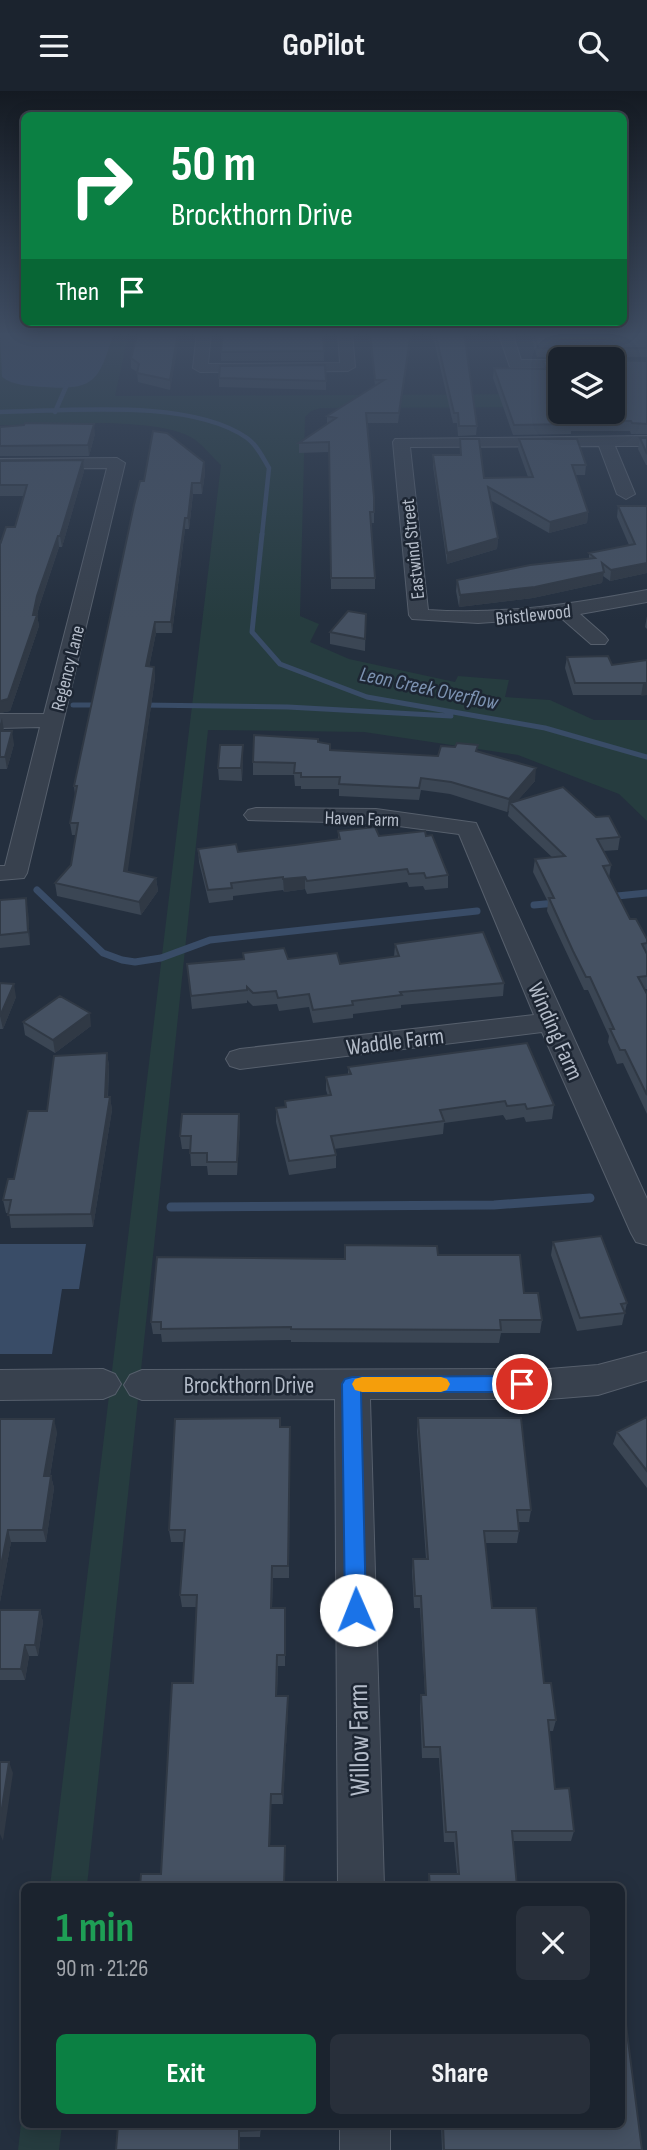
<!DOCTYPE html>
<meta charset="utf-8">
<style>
body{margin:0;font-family:"Sofia Sans Condensed",sans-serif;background:#282f3a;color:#f1f3f6;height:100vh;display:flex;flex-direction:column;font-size:26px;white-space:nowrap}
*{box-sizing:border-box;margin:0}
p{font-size:23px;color:#a0a4aa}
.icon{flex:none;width:38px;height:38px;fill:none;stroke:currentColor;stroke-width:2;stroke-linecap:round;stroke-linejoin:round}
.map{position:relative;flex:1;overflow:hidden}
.details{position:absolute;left:21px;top:1792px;width:604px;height:245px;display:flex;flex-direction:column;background:#1b232e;border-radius:10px;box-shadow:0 4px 18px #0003,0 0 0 2px #39404a}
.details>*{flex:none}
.banner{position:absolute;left:21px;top:21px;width:606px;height:214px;border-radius:10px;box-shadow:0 4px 18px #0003,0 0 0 2px #39404a;background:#0b8043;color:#fff;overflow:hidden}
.buttons{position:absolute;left:548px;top:256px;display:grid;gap:14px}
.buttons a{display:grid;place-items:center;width:77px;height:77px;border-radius:10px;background:#1b232e;box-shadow:0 4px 18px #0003,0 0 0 2px #39404a;font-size:35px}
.pin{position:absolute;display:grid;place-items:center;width:60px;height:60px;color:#fff;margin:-30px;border:4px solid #fff;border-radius:50%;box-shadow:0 2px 7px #0007}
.me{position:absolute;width:77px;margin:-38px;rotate:359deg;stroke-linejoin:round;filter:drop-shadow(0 0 5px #0008)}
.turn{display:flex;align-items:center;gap:24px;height:147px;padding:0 35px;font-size:32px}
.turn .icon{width:91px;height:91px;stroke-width:2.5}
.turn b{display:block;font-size:49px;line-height:60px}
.then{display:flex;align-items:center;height:66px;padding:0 35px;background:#0003;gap:14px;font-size:26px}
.round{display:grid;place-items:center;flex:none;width:74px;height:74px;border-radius:10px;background:#282f3a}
.head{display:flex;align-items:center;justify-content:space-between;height:119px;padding:0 35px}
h1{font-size:42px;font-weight:700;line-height:52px;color:#1e9e55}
.button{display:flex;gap:14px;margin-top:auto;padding:14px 35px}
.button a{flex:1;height:80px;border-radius:10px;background:#0b8043;color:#fff;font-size:28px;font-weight:700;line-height:80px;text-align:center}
.button a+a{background:#282f3a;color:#f1f3f6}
header{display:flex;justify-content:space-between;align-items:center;height:91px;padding:0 35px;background:#1b232e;font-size:32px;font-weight:700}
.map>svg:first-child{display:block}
.green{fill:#263c3f}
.water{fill:#394c67}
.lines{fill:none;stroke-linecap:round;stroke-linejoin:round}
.stream-far3{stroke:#394c67;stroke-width:4.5}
.stream-far2{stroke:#394c67;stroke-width:5}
.stream-far1{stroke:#394c67;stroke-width:7}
.stream{stroke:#394c67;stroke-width:9}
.street-casing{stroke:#565f6c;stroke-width:2}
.street{fill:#38414e;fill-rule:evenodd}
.wall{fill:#3b4654}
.shaded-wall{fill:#303945}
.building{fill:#455162;stroke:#303945;stroke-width:2}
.route{fill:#1a73e8;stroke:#114b97;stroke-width:2}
.slow{fill:#f59e0b}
.labels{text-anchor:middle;stroke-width:5;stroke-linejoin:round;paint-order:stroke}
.far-street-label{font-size:19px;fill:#b4bcc9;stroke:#1d2633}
.far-water-label{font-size:21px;font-style:italic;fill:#7c92b1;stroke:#1d2633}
.street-label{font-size:23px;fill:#b4bcc9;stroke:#1d2633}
.near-street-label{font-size:28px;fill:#b4bcc9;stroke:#1d2633}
</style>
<header><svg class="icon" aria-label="menu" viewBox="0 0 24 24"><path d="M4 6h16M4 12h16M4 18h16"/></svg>GoPilot<svg class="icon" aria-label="search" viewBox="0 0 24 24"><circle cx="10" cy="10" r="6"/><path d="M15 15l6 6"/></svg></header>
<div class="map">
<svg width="647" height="2059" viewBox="0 0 647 2059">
<rect width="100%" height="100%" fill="#242f3e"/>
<path class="green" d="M0,241H129L115,305L560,303V316L321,317L311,320L305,326L300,525L319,533L310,551L349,568L455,591L458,585L509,589L505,606L550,609L594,629H647V730L619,703L518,664L364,641L208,639L87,1795H50L221,374C212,366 204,355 194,348C158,324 45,334 0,334Z
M24,2007V2034H62L59,2059H18Z"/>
<path class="water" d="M0,241H114C99,288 97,300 44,296C30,295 14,295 2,286Z
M0,1153H86L79,1198H62L52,1263H0Z"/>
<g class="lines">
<path class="stream-far3" d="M0,321C68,320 190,307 247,347C257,354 263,367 269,377L262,444
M55,321L68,291"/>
<path class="stream-far2" d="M262,443L252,541L280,573L367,606L545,637L647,666
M73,614H101
M142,614L288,616L451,625"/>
<path class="stream-far1" d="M37,799L103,862L122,869L135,871L161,867L210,849L477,820
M607,806L647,802
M534,814L556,812"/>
<path class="stream" d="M171,1116L494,1114L590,1107"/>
<defs>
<path id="street" d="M197,241H211L208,273L340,272L338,241H352L355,276L348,280L200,281L193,277Z
M498,241H512L521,269H560V277L510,276Z
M647,345V355H615L635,403L626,408L617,403L599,355L410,356L428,519C502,524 574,513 647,499V511L580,523L605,545L608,549L605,553H591L560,526L478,532L412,528L409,524L393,351L395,348Z
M117,367L125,372L27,782L24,787L0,789V775H5L40,636L0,637V623H44L107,377L0,378V368Z
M256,717L376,718L476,732L647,1108V1154L636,1151L631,1142L542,941L240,978L230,975L226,968L230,961L240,958L534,924L459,743L376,732L248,729L244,724L248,719Z
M647,1261V1289L598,1304L549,1308H370L384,1796H338L335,1308L142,1309L130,1304L124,1294L130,1284L142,1279L549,1278L598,1274Z
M103,1278L115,1283L121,1293L115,1303L103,1308L0,1309V1279Z
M340,2034H390V2059H340Z"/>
</defs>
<use href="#street" class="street-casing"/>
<use href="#street" class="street"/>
</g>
<path class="wall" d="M138,241H180L170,299L138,291L137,281L131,277V267Z
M323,241L324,270H221V261Z
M369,241H412L398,332H367L374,406V432H371L375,487V498H331L329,361L299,362V352L327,333V325L375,295Z
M432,241H464L477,335L476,344L458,345L457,332H453Z
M530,241H647V266H612L611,268H561L560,266H537Z
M543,270H647V343H631L630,340H571V343L513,344L493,287L494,277L542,278Z
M219,287L326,290V299L219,296Z
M0,336L95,343L89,365H0Z
M640,347H647V374H646L638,358Z
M460,348L484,387L528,386L518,358L519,348L586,374L585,384H575L588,421L587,432L549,442L490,409L498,447L497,458L447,473L433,375V364H460Z
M83,369L84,380L62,456H59L39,516L37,524L39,535L10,620L0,622V450L1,451L15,436L24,405H0V370Z
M204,371L205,382L202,403H193L189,438H185L172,542H156L149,576H154L155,587L127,781L156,787L158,800L141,824L57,805L55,792L71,774L76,744H72L70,732L75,704L74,695L144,390Z
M618,415H647V482L610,490L603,485L602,492L533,507L459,516L456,500L457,489L589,467V462L629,454L617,426Z
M366,523L365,560L330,553V541Z
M647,525V538L645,536Z
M567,566L612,574L647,569V604H573L565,577Z
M0,627L4,640L14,653L7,678H0Z
M318,651L330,659L438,665L478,660L535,690L517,710L620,746L618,759L603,760L611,774L609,787L630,828L647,848V898H644L647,903V1023L623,972L617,973L608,951L609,945L588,899H584L547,820L548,811L533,781L535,768L552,766L508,725L509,719L507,721L450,703L421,699L419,709L339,705V698H301V695H295L294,684H253V671Z
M243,666L242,690L219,689L218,677Z
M338,740L379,745L448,784V797L425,799L423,795L409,796L407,791L307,803L305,798L284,801L283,799L233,805V809L209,812L199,771L198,758L238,761L295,754L338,748Z
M0,809L28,820L30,854L0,857Z
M395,853L504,892L503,905L401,914V917L353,923V927L313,932L309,916L279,920L277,913L253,915L247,909V912L192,918L187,873L243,868V862L288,868L340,873L394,866Z
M0,892L16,906L3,938H0Z
M23,931L91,935L55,962L25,944Z
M107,962L109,975L108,1006H110L112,1019L93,1136L11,1137L9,1122H6L3,1109L47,1020Z
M348,976L554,1014L552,1028L526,1031L524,1026L506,1029L503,1024L444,1032L443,1043L334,1058L336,1064V1077L289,1084L276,1031V1017L285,1016V1010L328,1005L326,999V986L348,983Z
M239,1023L240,1036L237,1084H208L207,1075H191L190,1058H182L180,1045Z
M553,1151L627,1212L622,1234L577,1240L551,1164Z
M438,1164L524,1202L542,1229L540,1242H501L499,1252L291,1251V1249L162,1251L161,1243H153L151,1231L345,1168Z
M647,1326V1397L613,1353L617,1341Z
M418,1327L531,1419L529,1431H518L519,1440L517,1452H485L492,1517L544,1592L556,1629L553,1640H549L555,1698L574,1740L571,1750H513L517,1796H428L429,1783H457L454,1751H444L439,1667H422L420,1615L421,1604H425L420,1517H414L412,1480L413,1468H426L417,1340Z
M0,1328L57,1341L50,1385H51L54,1397L46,1451H11L0,1511Z
M280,1336H290L289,1487H273L272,1517L285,1528V1575H278L277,1605L288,1616L283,1713H271L270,1755L286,1765L161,1783L193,1592L197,1516H182L180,1504L184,1451H171L169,1439Z
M0,1519H40L43,1531L38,1565H29L25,1589H0Z
M118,2034H261L260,2046H241Z
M441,2034H621L642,2059H442Z"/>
<path class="shaded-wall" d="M178,241H180L170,299V289Z
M411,241H412L398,332L399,322Z
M94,333L95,343L89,365L88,354Z
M83,369L84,380L62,456L60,445Z
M204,371L205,382L202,403L201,392Z
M192,392L193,403L189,438L188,427Z
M588,421L587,432L549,442L550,431Z
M185,427V438L172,542L171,531Z
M58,445L59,456L39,516L37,524L39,535L10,620L0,622V610L33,524L37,505Z
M498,447L497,458L447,473V462Z
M647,472V482L610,490L611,479Z
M604,481L602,492L533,507L459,516L460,504Z
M155,531L156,542L147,587L146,575Z
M154,576L155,587L126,793L124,780Z
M647,592V604L641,605L643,593Z
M2,627L4,640L0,652V633Z
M12,640L14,653L7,678L5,666Z
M243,654V666L242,690L241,677Z
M536,677L535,690L513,715L510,712L509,719L507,721L509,708Z
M305,786V798L284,801L283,788Z
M156,787L158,800L141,824L139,811Z
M26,807L28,820L30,854L28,841Z
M14,893L16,906L3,938L0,925Z
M90,922L91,935L55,962L53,949Z
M107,962L109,975L107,1019L105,1006Z
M110,1006L112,1019L93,1136L91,1123Z
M239,1023L240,1036L237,1084V1071Z
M54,1328L57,1341L48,1397L44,1385Z
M51,1385L54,1397L46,1451L43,1439Z
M8,1439L11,1451L0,1511V1479Z
M40,1519L43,1531L38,1565L35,1554Z
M25,1554L29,1565L25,1589L21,1578Z
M288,1605V1616L283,1713L282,1703Z
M9,1671L13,1682L3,1750L0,1743V1730Z
M271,1703V1713L270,1765L269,1755Z"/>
<path class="building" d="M138,241H178L170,289L137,282L139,273L131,267Z
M223,241H323L324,260L221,261Z
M370,241H411L399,322H366L374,406V421H370L375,487H331L329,351L299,352L336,327L327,325L384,289H375Z
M435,241H464L477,335H459L458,322H454Z
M533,241H647V257H613L611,260V268H563L564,260L561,257H538Z
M560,269V320H612V269L647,270V333L632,332L631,330H571L572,333L514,334L494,277L546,278L543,270Z
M325,274L326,290L219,287L220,275Z
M25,332L94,333L88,354L0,355V336L24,334Z
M153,340L167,342L204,371L201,392H192L188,427H185L171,531H155L146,575L154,576L124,780L156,787L139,811L55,792L71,774L78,732H70L77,695H74L134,414L140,390H144Z
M640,347H647V363Z
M460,348H479L484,387L533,386L519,348H577L586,374H572L588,421L550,431L488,396L498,447L447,462L433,364H461Z
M83,369L60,445H58L37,505L33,524H37L8,608L0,610V450L1,451L6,436H15L27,394H0V370Z
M618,415H647V472L611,479L602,472L604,481L535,496L460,504L457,489L530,474L595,467L589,462L635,453Z
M348,520L366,523L365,548L330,541Z
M608,565L612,574L647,569V592H575L567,566Z
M0,640H12L5,666H0Z
M254,644L318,648V651L330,653V659L438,665L441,655L455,656L457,652L478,654L476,660L536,677L509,708L451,691L421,687L419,697L339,693L340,686H301V682H294L295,672L253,671Z
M220,654H243L241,677H218Z
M563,696L596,726L609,725L620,746L597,748L611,774L603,775L630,828H636L647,848V852L642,853L647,863V885L638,886L647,903V1004L625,959H620L610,938H614L590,886H586L573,860L549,807H554L535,768L565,765L510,712Z
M375,736L379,745L425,740L426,745L432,744L448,784L426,787L424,782L409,783L407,778L307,790L305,786L283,788V786L231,792L232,797L208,799L198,758L236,753L238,761L295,754L340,748L338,740Z
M26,807L28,841L0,844V809Z
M483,841L504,892L400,901L402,904L352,910L353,914L313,919L309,903L278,907L276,900L253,902L247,896V899L191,905L187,873L244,868L243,862L284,857L288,868L337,862L340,873L399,865L395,853Z
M0,892L14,893L0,925Z
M60,905L90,922L53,949L23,931Z
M527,952L554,1014L527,1018L525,1013L507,1015L505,1010L440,1019L444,1030L331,1045L336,1064L289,1070L276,1017L286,1016L285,1010L331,1004L326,986L351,983L348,976Z
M107,962L105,1006H110L91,1123L8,1124L11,1109H3L8,1088H14L28,1020H47L54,965Z
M182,1023H239L237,1071H207V1062H190L191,1045H180Z
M601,1145L627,1212L621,1213L625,1222L580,1227L553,1151Z
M345,1154L437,1155L438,1164H520L524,1202H538L542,1229H500L501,1239L291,1238V1236L161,1238V1231H151L157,1166L345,1168Z
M647,1326V1380L617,1341Z
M280,1327V1336H290L288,1475H272L271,1517H285V1564H277L276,1605H288L282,1703H271L269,1755H285L284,1796H140L141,1783H161L172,1592H193L197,1504H180L185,1439H169L175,1328Z
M418,1327H521L531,1419H517L519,1440H484L492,1517H536L544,1592H551L556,1629H548L555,1698L569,1697L574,1740H512L517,1796H430L429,1783H459L456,1741H446L440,1656H424L421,1604H426L421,1505H415L413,1468H428Z
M0,1328H54L44,1385H51L43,1439H8L0,1479Z
M0,1519H40L35,1554H25L21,1578H0Z
M0,1671H9L0,1730Z
M621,1918H624L642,2059H444L443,2034H621Z
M118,2034H260L259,2039L239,2040V2059H116Z"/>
<linearGradient id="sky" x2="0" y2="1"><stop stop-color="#141a22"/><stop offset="0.46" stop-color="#3f4d63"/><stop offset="1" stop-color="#3f4d63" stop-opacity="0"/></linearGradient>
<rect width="647" height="529" fill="url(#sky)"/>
<path class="route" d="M522,1285L528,1288L531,1293L528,1299L522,1301H361L366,1519L363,1526L356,1529L348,1526L345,1519L342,1293L345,1288L352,1286Z"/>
<path class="slow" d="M362,1286H441L447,1288L450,1293L447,1299L441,1301H362L355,1299L352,1293L355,1288Z"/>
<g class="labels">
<g class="far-street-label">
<text transform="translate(412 458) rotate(-96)" y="7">Eastwind Street</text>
<text transform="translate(533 523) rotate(-6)" y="7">Bristlewood</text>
<text transform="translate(67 577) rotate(-76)" y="7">Regency Lane</text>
<text transform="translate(362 727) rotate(2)" y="7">Haven Farm</text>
</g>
<g class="far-water-label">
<text transform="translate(429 597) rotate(12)" y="7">Leon Creek Overflow</text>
</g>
<g class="street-label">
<text transform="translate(556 940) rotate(66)" y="8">Winding Farm</text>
<text transform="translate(395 950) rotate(-7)" y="8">Waddle Farm</text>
<text x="249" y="1302">Brockthorn Drive</text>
</g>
<g class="near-street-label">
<text transform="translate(358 1649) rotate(-91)" y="10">Willow Farm</text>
</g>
</g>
</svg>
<div class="buttons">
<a><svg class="icon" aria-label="layers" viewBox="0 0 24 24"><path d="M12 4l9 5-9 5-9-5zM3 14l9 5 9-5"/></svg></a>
</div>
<div class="pin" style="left:522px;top:1293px;background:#d93025"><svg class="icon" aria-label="arrive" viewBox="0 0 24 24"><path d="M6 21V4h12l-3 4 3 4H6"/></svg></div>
<svg class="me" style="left:356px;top:1519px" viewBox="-20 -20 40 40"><circle r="19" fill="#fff"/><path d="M0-13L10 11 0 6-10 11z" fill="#1a73e8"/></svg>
<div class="banner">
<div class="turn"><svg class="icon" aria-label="right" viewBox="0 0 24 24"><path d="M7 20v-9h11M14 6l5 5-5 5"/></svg><div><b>50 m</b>Brockthorn Drive</div></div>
<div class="then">Then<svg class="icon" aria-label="arrive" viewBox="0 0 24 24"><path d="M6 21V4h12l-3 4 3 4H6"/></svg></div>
</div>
<section class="details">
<div class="head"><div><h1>1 min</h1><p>90 m · 21:26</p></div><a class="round"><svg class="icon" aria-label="close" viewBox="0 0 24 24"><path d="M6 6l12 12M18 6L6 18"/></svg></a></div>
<div class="button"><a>Exit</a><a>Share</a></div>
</section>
</div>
